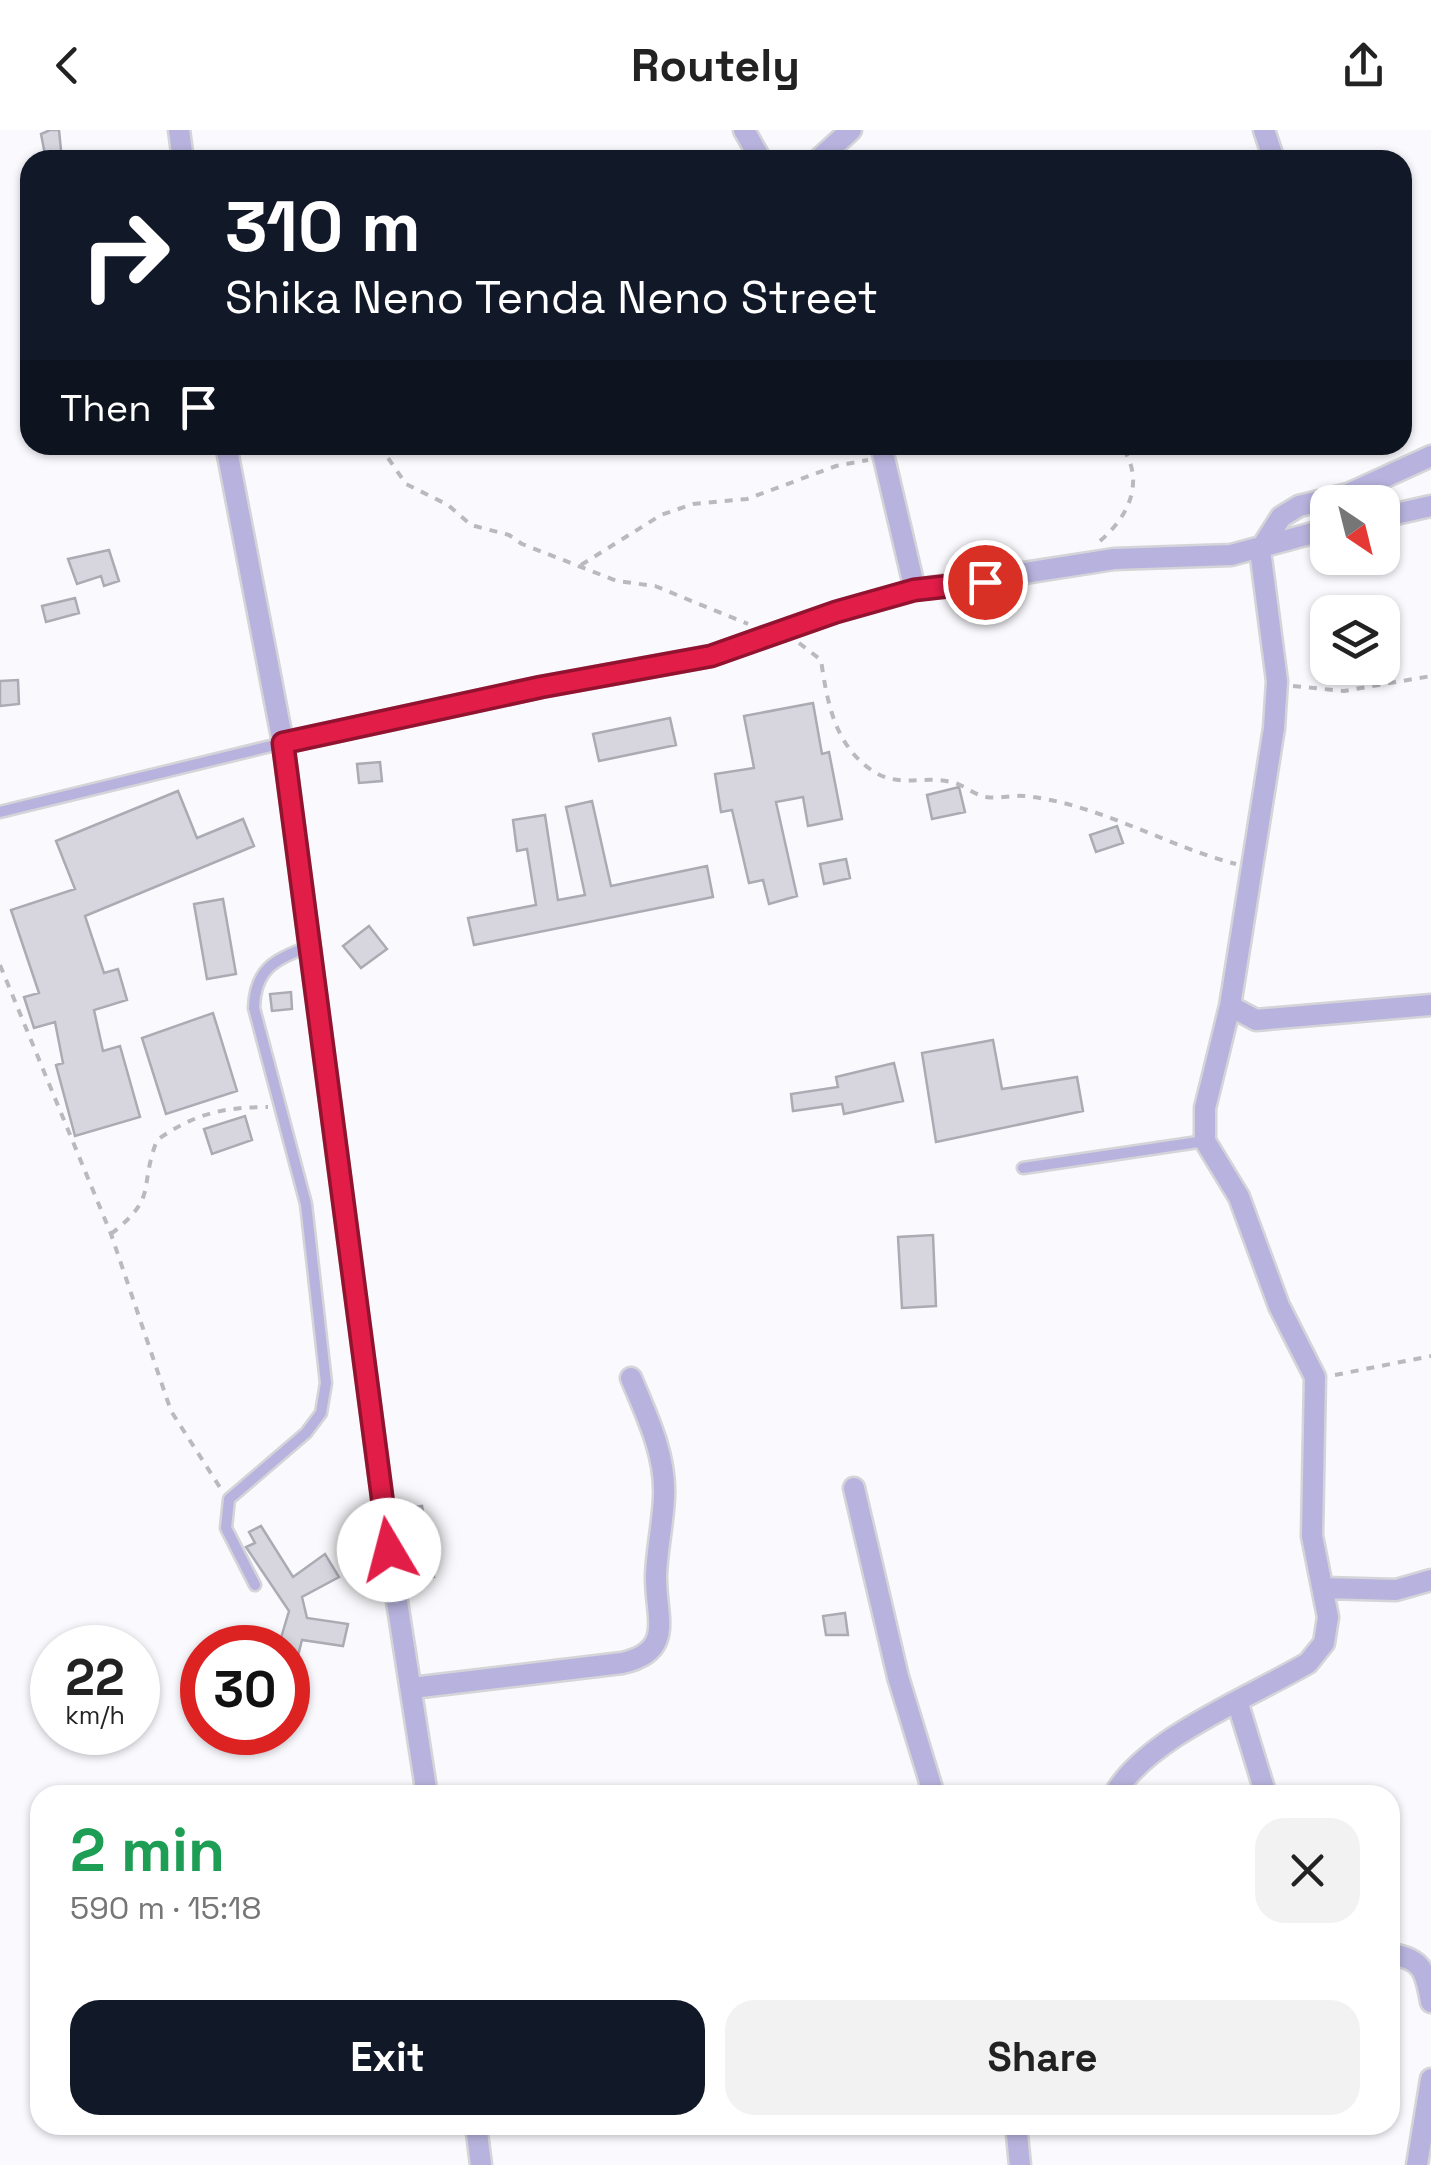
<!DOCTYPE html>
<meta charset="utf-8">
<style>
body{margin:0;font-family:"Space Grotesk",sans-serif;background:#f2f2f2;color:#222;height:100vh;display:flex;flex-direction:column;font-size:38px;white-space:nowrap}
*{box-sizing:border-box;margin:0}
p{font-size:32px;color:#767676}
.icon{flex:none;width:55px;height:55px;fill:none;stroke:currentColor;stroke-width:2;stroke-linecap:round;stroke-linejoin:round}
.map{position:relative;flex:1;overflow:hidden}
.drawer{position:absolute;left:30px;top:1655px;width:1370px;height:350px;display:flex;flex-direction:column;background:#fff;border-radius:30px;box-shadow:0 2px 8px #0004}
.drawer>*{flex:none}
.hud{position:absolute;left:20px;top:20px;width:1392px;height:305px;border-radius:30px;box-shadow:0 2px 8px #0004;background:#111827;color:#fff;overflow:hidden}
.needle{width:65px;rotate:145deg}
.fabs{position:absolute;left:1310px;top:355px;display:grid;gap:20px}
.fabs a{display:grid;place-items:center;width:90px;height:90px;border-radius:20px;background:#fff;box-shadow:0 2px 8px #0004;font-size:50px}
.speed{position:absolute;left:30px;top:1495px;display:flex;gap:20px;font-size:50px;font-weight:700;text-align:center}
.speed>*{display:grid;place-content:center;width:130px;height:130px;border-radius:50%;background:#fff;box-shadow:0 2px 8px #0004;line-height:1}
.speed small{font-size:25px;font-weight:400}
.speed .limit{border:15px solid #d22;background:#fff;color:#111}
.pin{position:absolute;display:grid;place-items:center;width:85px;height:85px;color:#fff;margin:-42px;border:5px solid #fff;border-radius:50%;box-shadow:0 2px 10px #0007}
.me{position:absolute;width:110px;margin:-55px;rotate:352deg;stroke-linejoin:round;filter:drop-shadow(0 0 8px #0008)}
.turn{display:flex;align-items:center;gap:35px;height:210px;padding:0 40px;font-size:45px}
.turn .icon{width:130px;height:130px;stroke-width:2.5}
.turn b{display:block;font-size:70px;line-height:85px}
.then{display:flex;align-items:center;height:95px;padding:0 40px;background:#0003;gap:20px;font-size:38px}
.round{display:grid;place-items:center;flex:none;width:105px;height:105px;border-radius:30px;background:#f2f2f2}
.summary{display:flex;align-items:center;justify-content:space-between;height:170px;padding:0 40px}
h1{font-size:60px;font-weight:700;line-height:75px;color:#1e9e55}
.action{display:flex;gap:20px;margin-top:auto;padding:20px 40px}
.action a{flex:1;height:115px;border-radius:30px;background:#111827;color:#fff;font-size:40px;font-weight:700;line-height:115px;text-align:center}
.action a+a{background:#f2f2f2;color:#222}
header{display:flex;justify-content:space-between;align-items:center;height:130px;padding:0 40px;background:#fff;font-size:45px;font-weight:700}
.map>svg:first-child{display:block}
.building{fill:#d7d6df;stroke:#ababb4;stroke-width:2.5}
.lines{fill:none;stroke-linecap:round;stroke-linejoin:round}
.lane-casing{stroke:#d5d5d9;stroke-width:15}
.street-casing{stroke:#d5d5d9;stroke-width:25}
.path{stroke:#bababe;stroke-width:4;stroke-dasharray:8 8;stroke-linecap:butt}
.lane{stroke:#b8b3de;stroke-width:10}
.street{stroke:#b8b3de;stroke-width:20}
.route-casing{stroke:#92132f;stroke-width:25}
.route{stroke:#e11d48;stroke-width:18}
</style>
<header><svg class="icon" aria-label="back" viewBox="0 0 24 24"><path d="M15 5l-7 7 7 7"/></svg>Routely<svg class="icon" aria-label="share" viewBox="0 0 24 24"><path d="M12 15V3M7 8l5-5 5 5M5 13v7h14v-7"/></svg></header>
<div class="map">
<svg width="1431" height="2035" viewBox="0 0 1431 2035">
<rect width="100%" height="100%" fill="#fafafe"/>
<path class="building" d="M50,0H59L62,30H46L41,4Z
M109,420L119,451L104,456L101,446L77,454L68,429Z
M75,468L79,483L46,492L42,476Z
M18,550L19,574L0,576V551Z
M813,573L822,624L829,622L842,689L808,696L803,667L776,672L797,766L769,774L763,750L749,753L732,680L721,682L715,644L754,638L744,586Z
M670,588L676,615L599,631L593,604Z
M380,632L382,651L359,653L357,634Z
M959,657L965,682L932,689L927,665Z
M178,661L197,708L243,689L254,716L85,786L104,843L118,839L127,870L94,880L103,921L120,916L140,987L75,1006L56,935L63,933L55,892L34,898L24,867L39,863L11,780L75,759L56,711Z
M592,671L611,756L707,736L713,767L474,815L468,788L536,775L527,719L517,721L513,690L545,685L558,770L585,765L566,677Z
M1117,696L1123,713L1096,722L1090,705Z
M846,729L850,748L824,754L820,734Z
M223,769L236,844L207,849L194,774Z
M369,796L387,819L361,838L343,816Z
M291,862L292,879L272,881L270,864Z
M213,883L237,961L166,984L142,908Z
M993,910L1002,959L1077,947L1083,981L936,1012L922,923Z
M894,933L903,971L844,984L842,974L793,981L791,964L838,957L836,947Z
M245,986L252,1010L212,1024L204,999Z
M933,1105L936,1176L902,1178L898,1107Z
M422,1376L434,1447L417,1449L406,1378Z
M261,1396L293,1447L325,1424L339,1447L302,1467L307,1488L348,1494L343,1516L302,1510L292,1549L288,1548V1518H278L289,1481L246,1417L255,1413L249,1402Z
M845,1483L848,1505H826L823,1486Z"/>
<g class="lines">
<defs>
<path id="lane" d="M0,682L283,613
M1023,1038L1205,1011
M255,1455L226,1398L229,1369L306,1303L321,1283L326,1253L306,1074L254,878C255,840 274,829 308,817"/>
<path id="street" d="M179,0L183,30
M744,0L761,30
M1264,0L1274,30
M818,30L851,0
M226,315L283,613L389,1420L427,1665
M881,315L915,460
M1382,387L1431,376
M283,613L541,557L711,526L836,482L915,460L1114,429L1231,425L1328,399
M1230,876L1256,890L1431,875
M854,1358L898,1547L934,1665
M1325,1458L1396,1460L1431,1450
M412,1558L622,1533C676,1521 655,1486 656,1445C657,1419 663,1393 664,1367C666,1325 647,1286 631,1248
M1238,1574L1266,1665
M1114,1665C1146,1608 1250,1567 1308,1533L1324,1513L1328,1487L1312,1406L1315,1247L1279,1176L1239,1067L1205,1011V978L1230,876L1274,598L1277,551L1260,420L1281,387L1299,376L1348,364L1431,326
M1390,1824C1423,1828 1426,1843 1431,1872
M476,1995L481,2035
M1016,1995L1020,2035
M1417,2035L1431,1949"/>
</defs>
<use href="#lane" class="lane-casing"/>
<use href="#street" class="street-casing"/>
<path class="path" d="M379,315L406,354L448,375L471,395L509,405L522,414L617,451L655,456L748,494
M1100,411C1129,386 1146,351 1121,315
M581,435L661,385L693,374L747,369L836,336L868,330
M799,513L821,530C827,571 834,613 870,639C897,659 921,645 951,652C963,654 974,665 986,667C998,669 1012,665 1024,666C1097,673 1166,716 1236,734
M1293,556L1344,561L1431,546
M0,835L111,1104L171,1281L221,1359
M111,1104C159,1066 138,1060 157,1010C194,984 223,977 268,977
M1335,1245L1431,1226"/>
<use href="#lane" class="lane"/>
<use href="#street" class="street"/>
</g>
<g class="lines">
<defs>
<path id="route" d="M389,1420L283,613L541,557L711,526L836,482L914,460L985,452"/>
</defs>
<use href="#route" class="route-casing"/>
<use href="#route" class="route"/>
</g>
</svg>
<div class="fabs">
<a><svg class="needle" viewBox="-14 -14 28 28"><path d="M0-13l5 13h-10z" fill="#e53935"/><path d="M0 13l5-13h-10z" fill="#767676"/></svg></a>
<a><svg class="icon" aria-label="layers" viewBox="0 0 24 24"><path d="M12 4l9 5-9 5-9-5zM3 14l9 5 9-5"/></svg></a>
</div>
<div class="speed"><div>22<small>km/h</small></div><div class="limit">30</div></div>
<div class="pin" style="left:985px;top:452px;background:#d93025"><svg class="icon" aria-label="arrive" viewBox="0 0 24 24"><path d="M6 21V4h12l-3 4 3 4H6"/></svg></div>
<svg class="me" style="left:389px;top:1420px" viewBox="-20 -20 40 40"><circle r="19" fill="#fff"/><path d="M0-13L10 11 0 6-10 11z" fill="#e11d48"/></svg>
<div class="hud">
<div class="turn"><svg class="icon" aria-label="right" viewBox="0 0 24 24"><path d="M7 20v-9h11M14 6l5 5-5 5"/></svg><div><b>310 m</b>Shika Neno Tenda Neno Street</div></div>
<div class="then">Then<svg class="icon" aria-label="arrive" viewBox="0 0 24 24"><path d="M6 21V4h12l-3 4 3 4H6"/></svg></div>
</div>
<section class="drawer">
<div class="summary"><div><h1>2 min</h1><p>590 m · 15:18</p></div><a class="round"><svg class="icon" aria-label="close" viewBox="0 0 24 24"><path d="M6 6l12 12M18 6L6 18"/></svg></a></div>
<div class="action"><a>Exit</a><a>Share</a></div>
</section>
</div>
